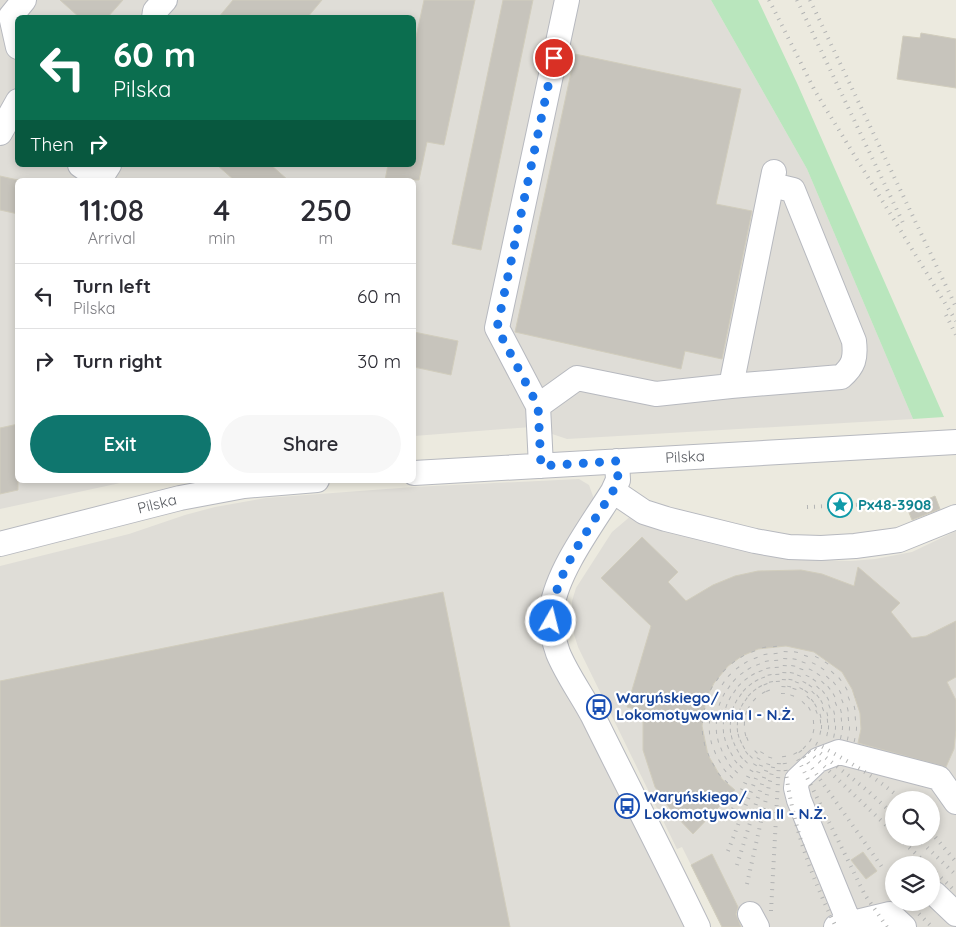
<!DOCTYPE html>
<meta charset="utf-8">
<style>
body{margin:0;font-family:Quicksand,sans-serif;background:#f7f7f7;color:#2b2b33;height:100vh;display:flex;flex-direction:column;font-size:19px;white-space:nowrap}
*{box-sizing:border-box;margin:0}
p{font-size:16px;color:#7c7c81}
.icon{flex:none;width:28px;height:28px;fill:none;stroke:currentColor;stroke-width:2;stroke-linecap:round;stroke-linejoin:round}
.map{position:relative;flex:1;overflow:hidden}
.details{position:absolute;left:15px;top:178px;width:401px;height:305px;display:flex;flex-direction:column;background:#fff;border-radius:8px;box-shadow:0 2px 8px #0003}
.details>*{flex:none}
.top-card{position:absolute;left:15px;top:15px;width:401px;height:152px;border-radius:8px;box-shadow:0 2px 8px #0003;background:#0b6e4f;color:#fff;overflow:hidden}
.buttons{position:absolute;left:885px;top:791px;display:grid;gap:10px}
.buttons a{display:grid;place-items:center;width:55px;height:55px;border-radius:50%;background:#fff;box-shadow:0 2px 8px #0003;font-size:25px}
.pin{position:absolute;display:grid;place-items:center;width:42px;height:42px;color:#fff;margin:-21px;border:2px solid #fff;border-radius:50%;box-shadow:0 1px 5px #0007}
.me{position:absolute;width:55px;margin:-28px;rotate:8deg;stroke-linejoin:round;filter:drop-shadow(0 0 4px #0008)}
.turn{display:flex;align-items:center;gap:18px;height:105px;padding:0 15px;font-size:22px}
.turn .icon{width:65px;height:65px;stroke-width:2.5}
.turn b{display:block;font-size:35px;line-height:42px}
.then{display:flex;align-items:center;height:48px;padding:0 15px;background:#0003;gap:10px;font-size:19px}
.eta{display:flex;justify-content:space-evenly;align-items:center;height:85px;text-align:center}
.eta b{font-size:30px;font-weight:600;line-height:35px}
.button{display:flex;gap:10px;margin-top:auto;padding:10px 15px}
.button a{flex:1;height:58px;border-radius:30px;background:#0f766e;color:#fff;font-size:20px;font-weight:600;line-height:58px;text-align:center}
.button a+a{background:#f7f7f7;color:#2b2b33}
ul{padding:0;list-style:none}
li{display:flex;align-items:center;gap:15px;height:65px;padding:0 15px;border-top:1px solid #e1e1e2}
li div{flex:1}
li b{display:block;font-size:19px}
li em{font-style:normal}
.map>svg:first-child{display:block}
.industrial{fill:#dfddd7;fill-rule:evenodd}
.green{fill:#b9e6bd}
.building{fill:#c7c4bc;stroke:#d1cdbd}
.lines{fill:none;stroke-linecap:round;stroke-linejoin:round}
.minor-casing{stroke:#b7b9bf;stroke-width:26}
.minor{stroke:#fff;stroke-width:24}
.rail{stroke:#b3b4b4;stroke-width:4;stroke-dasharray:1 6;stroke-linecap:butt}
.route{stroke:#1a73e8;stroke-width:9;stroke-dasharray:0 16.2}
.labels{text-anchor:middle;stroke-width:4.5;stroke-linejoin:round;paint-order:stroke}
.street-label{font-size:15px;fill:#585b61;stroke:#fff}
.culture-label{font-size:15px;font-weight:bold;fill:#0d838f;stroke:#fff;text-anchor:start}
.transit-label{font-size:15px;font-weight:bold;fill:#164399;stroke:#fff;text-anchor:start}
</style>
<div class="map">
<svg width="956" height="927" viewBox="0 0 956 927">
<rect width="100%" height="100%" fill="#eceadf"/>
<path class="industrial" d="M0,0H711L807,169L913,419L567,439L531,427L414,436V180H18V480H134L0,509ZM18,18H414V165H18Z
M579,479L589,485L594,499L544,607L689,927H0V566L129,534L185,515L215,507L266,498L413,487Z
M632,515L772,555L816,560L851,561L875,559L912,552L956,531V927H722L682,847L677,849L578,647L573,631L572,601L576,588L612,532ZM894,800H931V838H894ZM894,865H931V902H894Z"/>
<path class="green" d="M711,0H758L797,83L944,417L913,419L807,169Z"/>
<path class="building" d="M60,0H123L107,18H80Z
M233,0H322L307,18H218Z
M424,0H475L444,145L427,142L419,180H385L388,165H414V46Z
M503,0H533L481,250L452,244Z
M921,33L956,39V88L897,79L903,36L920,38Z
M575,54L741,89L716,204L752,211L722,359L685,351L681,369L515,332Z
M217,165H271L288,180H234Z
M0,176L18,180V214L0,210Z
M414,332L458,341L451,375L414,367Z
M18,424V490L0,494V428Z
M935,496L940,509L912,520L907,508Z
M642,537L678,572L668,582L686,601L713,585L735,576L758,571L801,570L822,574L854,586L858,567L900,603L891,612L912,638L926,636L956,621V677L947,682L956,700V730L954,749L946,767L858,743L861,729L860,713L852,689L842,672L814,652L786,646L758,649L742,656L728,666L714,683L706,699L702,726L708,755L722,779L735,790L693,834L673,813L655,787L643,750V711L627,707L651,626L601,578Z
M443,592L510,927H0V681Z
M863,852L877,871L866,879L851,860Z
M712,854L738,907L736,914L741,927H722L691,865Z"/>
<g class="lines">
<defs>
<path id="minor" d="M154,18L155,11L165,0
M18,47L11,16L24,0
M0,133L18,101
M80,165L100,179L109,165
M731,386L841,377C854,366 856,358 854,341L793,190L772,185
M538,406L577,378L656,394L731,386L774,172
M617,461L618,480L613,491C593,523 557,571 552,608C550,623 553,639 558,653C567,675 582,695 593,716C628,787 664,856 698,927
M541,466L538,406L497,328L567,0
M414,473L956,442
M613,491L644,512L666,519L755,541L789,547L821,548L855,546L899,540L956,517
M0,544L180,498L244,486L317,480
M935,894L956,914
M750,914L757,927
M836,927L890,914L904,927
M851,927L799,800L796,788L797,780L818,760L839,752L939,778L956,802"/>
</defs>
<use href="#minor" class="minor-casing"/>
<use href="#minor" class="minor"/>
<path class="rail" d="M769,0L815,91L956,321
M797,0L905,227
M810,0L956,307
M946,315L956,335
M807,507L874,504
M775,646L778,683
M764,647L772,687
M753,651L770,696
M742,656L764,693
M733,662L756,692
M724,670L759,704
M717,679L750,702
M789,687L797,647
M711,688L754,711
M801,689L818,655
M806,692L828,661
M783,694L786,646
M792,696L808,650
M706,699L747,713
M812,701L844,676
M803,703L837,668
M809,709L851,686
M704,710L743,718
M816,712L855,696
M820,716L858,707
M702,721L750,724
M813,722L860,718
M821,727L861,729
M813,731L859,741
M702,733L740,730
M810,740C842,758 874,775 902,800
M704,744L746,734
M804,747L894,833
M815,749L868,791L894,815
M800,751L882,867
M795,753L865,895L887,927
M708,755L752,737
M784,756C790,818 809,872 836,927
M713,765L746,746
M719,775L749,751
M726,782L760,748
M733,809L749,775L763,751
M931,832L956,862
M899,838L928,865
M917,838L956,875
M728,851L763,760
M737,865L771,755
M931,868L956,892
M747,884L774,763
M771,911L779,762
M919,914L932,927"/>
</g>
<g class="lines">
<path class="route" d="M551,621C553,574 589,530 613,491L618,480L617,461L541,466L538,406L497,328L554,58"/>
</g>
<defs>
<symbol id="sight-ring" viewBox="-11 -11 22 22"><circle r="9.5" fill="#fff" stroke="#0f9aa8" stroke-width="1.5"/><path d="M0-6L1.8-2.2L6-1.7L2.9 1.2L3.7 5.4L0 3.3L-3.7 5.4L-2.9 1.2L-6-1.7L-1.8-2.2Z" fill="#0f9aa8"/></symbol>
<symbol id="bus-ring" viewBox="-11 -11 22 22"><circle r="9.5" fill="#fff" stroke="#1a4fb4" stroke-width="1.5"/><path d="M-5-6H5V4H4V6H2V4H-2V6H-4V4H-5ZM-3.5-4V0h7V-4ZM-3.5 1.2v1.5H-2V1.2ZM2 1.2v1.5H3.5V1.2Z" fill="#1a4fb4"/></symbol>
</defs>
<g fill-rule="evenodd">
<use href="#sight-ring" x="826" y="491" width="28" height="28"/>
<use href="#bus-ring" x="585" y="693" width="28" height="28"/>
<use href="#bus-ring" x="613" y="792" width="28" height="28"/>
</g>
<g class="labels">
<g class="street-label">
<text transform="translate(685 457) rotate(-3)" y="5">Pilska</text>
<text transform="translate(157 504) rotate(-14)" y="5">Pilska</text>
</g>
<g class="culture-label">
<text x="858" y="510">Px48-3908</text>
</g>
<g class="transit-label">
<text x="616" y="703">Waryńskiego/<tspan x="616" dy="17">Lokomotywownia I - N.Ż.</tspan></text>
<text x="644" y="802">Waryńskiego/<tspan x="644" dy="17">Lokomotywownia II - N.Ż.</tspan></text>
</g>
</g>
</svg>
<div class="buttons">
<a><svg class="icon" aria-label="search" viewBox="0 0 24 24"><circle cx="10" cy="10" r="6"/><path d="M15 15l6 6"/></svg></a>
<a><svg class="icon" aria-label="layers" viewBox="0 0 24 24"><path d="M12 4l9 5-9 5-9-5zM3 14l9 5 9-5"/></svg></a>
</div>
<div class="pin" style="left:554px;top:58px;background:#d93025"><svg class="icon" aria-label="arrive" viewBox="0 0 24 24"><path d="M6 21V4h12l-3 4 3 4H6"/></svg></div>
<svg class="me" style="left:551px;top:621px" viewBox="-20 -20 40 40"><circle r="17" fill="#1a73e8" stroke="#fff" stroke-width="3"/><path d="M0-11L8 9 0 5-8 9z" fill="#fff"/></svg>
<div class="top-card">
<div class="turn"><svg class="icon" aria-label="left" viewBox="0 0 24 24"><path d="M17 20v-9H6M10 6l-5 5 5 5"/></svg><div><b>60 m</b>Pilska</div></div>
<div class="then">Then<svg class="icon" aria-label="right" viewBox="0 0 24 24"><path d="M7 20v-9h11M14 6l5 5-5 5"/></svg></div>
</div>
<section class="details">
<div class="eta">
<div><b>11:08</b><p>Arrival</p></div>
<div><b>4</b><p>min</p></div>
<div><b>250</b><p>m</p></div>
</div>
<ul>
<li><svg class="icon" aria-label="left" viewBox="0 0 24 24"><path d="M17 20v-9H6M10 6l-5 5 5 5"/></svg><div><b>Turn left</b><p>Pilska</p></div><em>60 m</em></li>
<li><svg class="icon" aria-label="right" viewBox="0 0 24 24"><path d="M7 20v-9h11M14 6l5 5-5 5"/></svg><div><b>Turn right</b></div><em>30 m</em></li>
</ul>
<div class="button"><a>Exit</a><a>Share</a></div>
</section>
</div>
